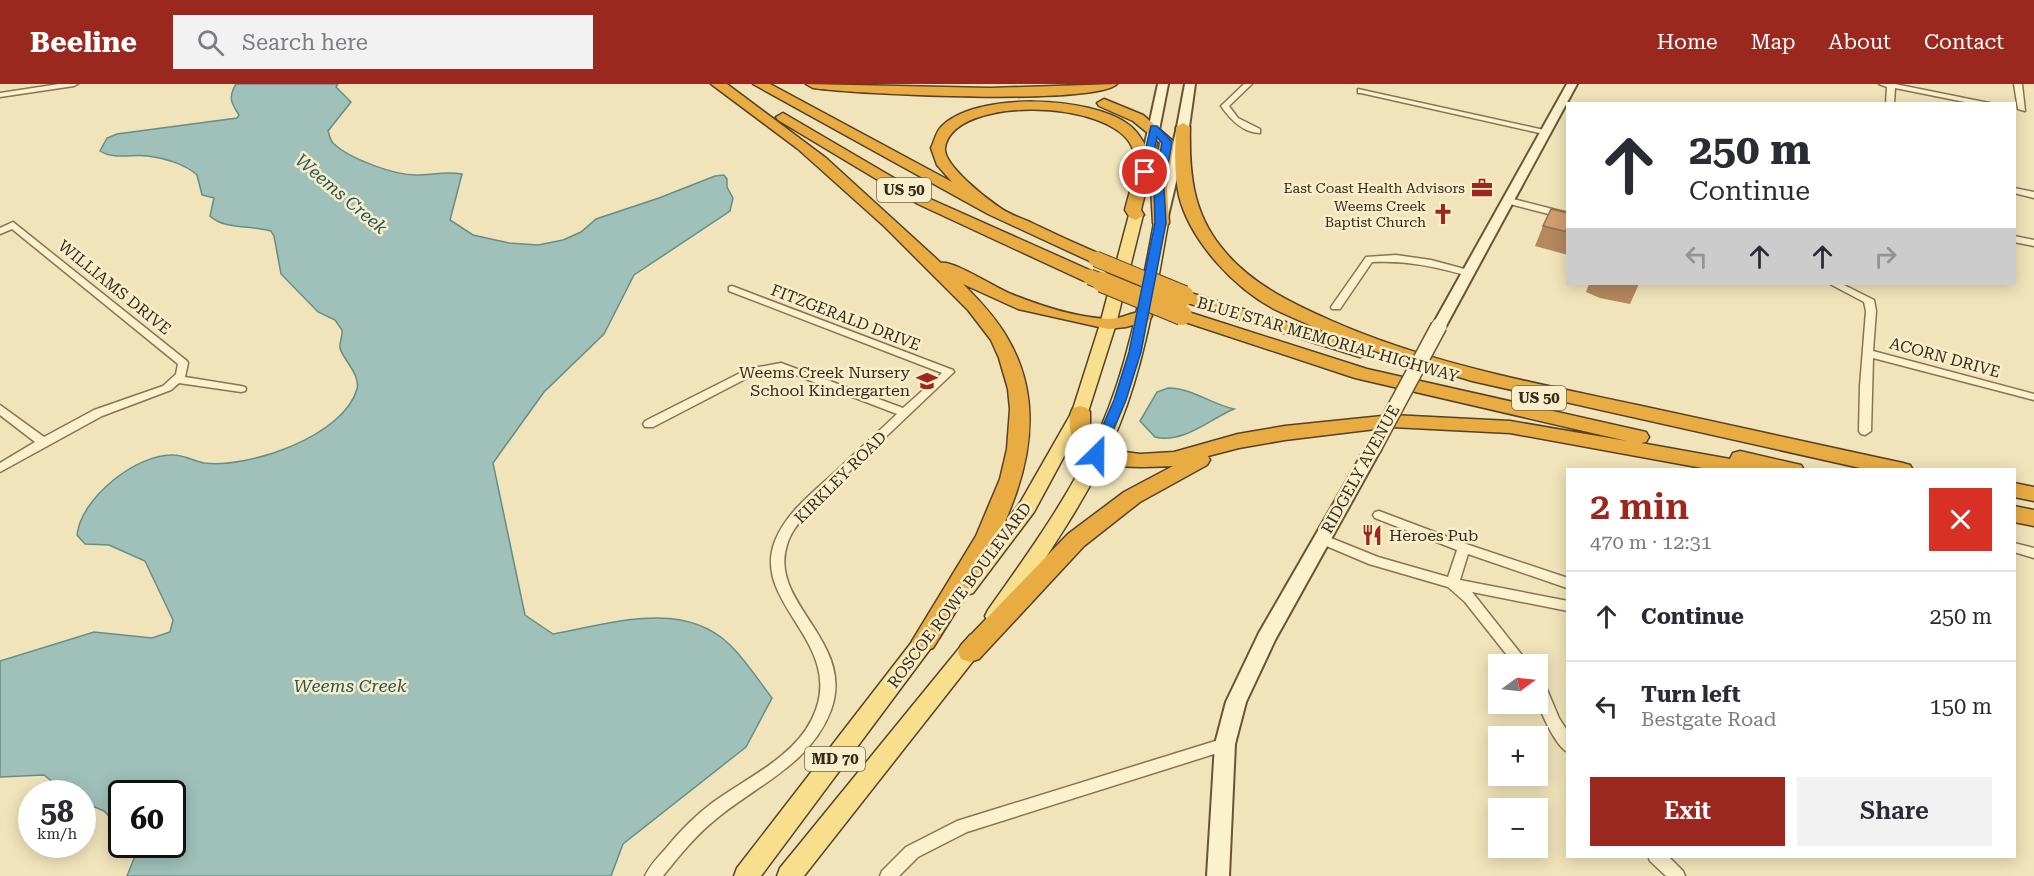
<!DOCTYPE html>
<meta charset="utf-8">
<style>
body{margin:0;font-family:"Roboto Serif",serif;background:#f2f2f3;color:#2b2b33;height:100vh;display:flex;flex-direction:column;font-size:22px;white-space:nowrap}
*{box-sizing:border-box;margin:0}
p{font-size:20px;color:#7c7c81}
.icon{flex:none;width:33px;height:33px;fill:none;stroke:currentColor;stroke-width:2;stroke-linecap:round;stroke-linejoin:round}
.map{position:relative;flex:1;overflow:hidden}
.details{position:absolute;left:1566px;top:384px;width:450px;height:390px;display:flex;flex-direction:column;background:#fff;border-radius:0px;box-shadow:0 3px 15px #0003}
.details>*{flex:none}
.guide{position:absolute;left:1566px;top:18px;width:450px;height:183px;border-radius:0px;box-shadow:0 3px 15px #0003;background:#fff;color:#2b2b33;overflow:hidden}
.needle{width:39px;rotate:75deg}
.controls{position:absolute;left:1488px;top:570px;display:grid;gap:12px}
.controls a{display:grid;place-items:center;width:60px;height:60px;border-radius:0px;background:#fff;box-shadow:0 3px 15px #0003;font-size:30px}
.speed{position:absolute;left:18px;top:696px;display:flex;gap:12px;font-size:30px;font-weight:700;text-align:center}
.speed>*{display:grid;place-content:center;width:78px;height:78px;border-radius:50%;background:#fff;box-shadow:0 3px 15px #0003;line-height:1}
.speed small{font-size:15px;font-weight:400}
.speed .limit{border:3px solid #111;border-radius:9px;background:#fff;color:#111}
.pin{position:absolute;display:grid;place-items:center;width:51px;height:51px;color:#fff;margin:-26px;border:3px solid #fff;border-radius:50%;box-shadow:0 2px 6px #0007}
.me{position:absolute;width:66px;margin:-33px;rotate:23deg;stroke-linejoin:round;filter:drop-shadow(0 0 4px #0008)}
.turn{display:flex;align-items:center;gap:21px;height:126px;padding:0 24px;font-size:27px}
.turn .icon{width:78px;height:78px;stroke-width:2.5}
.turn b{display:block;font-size:42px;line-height:51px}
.lanes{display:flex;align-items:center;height:57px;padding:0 24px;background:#0003;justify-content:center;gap:30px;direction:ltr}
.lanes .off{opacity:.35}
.round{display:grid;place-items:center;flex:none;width:63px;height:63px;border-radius:0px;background:#f2f2f3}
.summary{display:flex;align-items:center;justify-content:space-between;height:102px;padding:0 24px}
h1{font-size:36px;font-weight:600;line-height:45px;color:#9b281f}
.action{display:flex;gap:12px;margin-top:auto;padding:12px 24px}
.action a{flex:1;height:69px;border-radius:0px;background:#9b281f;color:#fff;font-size:24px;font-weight:600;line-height:69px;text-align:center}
.action a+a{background:#f2f2f3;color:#2b2b33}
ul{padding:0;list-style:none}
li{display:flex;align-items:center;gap:18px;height:90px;padding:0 24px;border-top:2px solid #e1e1e2}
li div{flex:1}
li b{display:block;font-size:22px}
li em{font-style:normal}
header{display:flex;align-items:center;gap:36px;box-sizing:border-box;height:84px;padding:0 30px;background:#9b281f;color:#fff}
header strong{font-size:28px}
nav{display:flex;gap:33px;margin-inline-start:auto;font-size:21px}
.search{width:420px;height:54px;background:#f2f2f3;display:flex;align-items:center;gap:15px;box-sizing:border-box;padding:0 21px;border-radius:0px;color:#7c7c81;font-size:22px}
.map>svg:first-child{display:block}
.water{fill:#9fc1b9;stroke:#668e87;stroke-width:1.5}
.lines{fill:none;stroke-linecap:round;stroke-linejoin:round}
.street-casing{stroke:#887353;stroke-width:3}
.secondary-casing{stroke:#6a5437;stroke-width:4}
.primary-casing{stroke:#554129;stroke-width:3}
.highway-casing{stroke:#554129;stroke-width:3}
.street{fill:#fbf1cd;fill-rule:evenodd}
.secondary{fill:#fbf1cd;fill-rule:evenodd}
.primary{fill:#f8df8d;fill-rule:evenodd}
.highway{fill:#e8ac42;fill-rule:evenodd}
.secondary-bridge-casing{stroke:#6a5437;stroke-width:18;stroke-linecap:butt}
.highway-bridge-far1-casing{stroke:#554129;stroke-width:17;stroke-linecap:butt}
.highway-bridge-casing{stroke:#554129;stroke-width:22;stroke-linecap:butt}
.secondary-bridge{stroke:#fbf1cd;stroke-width:15}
.highway-bridge-far1{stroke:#e8ac42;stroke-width:15}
.highway-bridge{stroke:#e8ac42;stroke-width:20}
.wall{fill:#b5885e}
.building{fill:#d29e6d;stroke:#936f4c;stroke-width:1.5}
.route{fill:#1a73e8;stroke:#114b97;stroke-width:1.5}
.labels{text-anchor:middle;stroke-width:5;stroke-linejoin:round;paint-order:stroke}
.far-poi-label{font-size:14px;fill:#362a1a;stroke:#f8eeca;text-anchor:end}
.shield{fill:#f8eeca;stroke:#70654f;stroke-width:1.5}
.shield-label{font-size:15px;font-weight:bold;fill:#362a1a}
.street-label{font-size:16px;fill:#362a1a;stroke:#f8eeca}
.poi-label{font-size:16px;fill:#362a1a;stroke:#f8eeca;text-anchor:end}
.water-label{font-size:18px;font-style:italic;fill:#285757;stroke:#f8eeca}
</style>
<header>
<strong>Beeline</strong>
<div class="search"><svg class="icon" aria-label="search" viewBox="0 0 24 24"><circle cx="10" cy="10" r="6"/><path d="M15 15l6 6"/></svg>Search here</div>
<nav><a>Home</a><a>Map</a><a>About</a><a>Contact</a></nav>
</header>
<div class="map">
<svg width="2034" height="792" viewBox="0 0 2034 792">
<rect width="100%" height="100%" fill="#f1e4ba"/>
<path class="water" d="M236,0H338L336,3L351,18L328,47C330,52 330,57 334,60C350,75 394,91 416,91C432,91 446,87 462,90L450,136L473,151L509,159L538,161L563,156L581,148L596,135L659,114L715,92L724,91L727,95V103L733,114L730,127L634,191L604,250L544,308L493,379L525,531L553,550C609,540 682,515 729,560C745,575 758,596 772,614L746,663L623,760L611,792H127L135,772L131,761L172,760V710H122L121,745L104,727L83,718L82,710L66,709L44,691L0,693V577L94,548L152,554L170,548L173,536L145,477L109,461L85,460L77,451C81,414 136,370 173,371C184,371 194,377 204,379C248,385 344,352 357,305C361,291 342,274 340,264C339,259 343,252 342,246L335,236L318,228L281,190L274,152L271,147C253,141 224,146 210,132L214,114L202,111L197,91C185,80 164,74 148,72C133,70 113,76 100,67L107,54L117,50L237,34L239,31C231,19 228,13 236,0Z
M1168,304C1192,304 1211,320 1234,325C1210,335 1183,360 1155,353L1140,337L1157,308Z"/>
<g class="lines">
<defs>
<path id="street" d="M59,0H78L74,2L0,13V9Z
M1244,0H1252L1229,22L1238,34L1260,45V49C1243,49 1230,35 1221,22Z
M1879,0H1895L1994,20H1975L1895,4L1894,20H1886L1887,3Z
M2014,0H2022L2025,27L2018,25Z
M1358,5L1544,46L1548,48L1544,50L1361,9H1358Z
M2014,104L2034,108V114L2014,109Z
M1509,114L1568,129V135L1506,119L1505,117Z
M13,138L187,277L188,279L185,293L241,302L245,303L246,305L245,307L241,308L179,299L171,306L102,332L0,388V379L35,358L0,331V321L44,353L94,326L163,302L176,290L178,280L12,145L0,150V144Z
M2014,152L2034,156V162L2014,158Z
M1396,171L1431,176L1472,187L1474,189L1469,192C1436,183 1407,176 1372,178L1340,225H1332L1331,223L1366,173Z
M1830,200H1842L1874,216L1876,227L1873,267L2034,310V316L1873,274L1871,347L1865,351L1861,350L1859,347L1860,302L1866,227L1864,218Z
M732,202L953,286L954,288L812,423C803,434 791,446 787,461C768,519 856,557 831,626C811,680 757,701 716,735C696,751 679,772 663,792H645C650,781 659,772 667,763C680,747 695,732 712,719C746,694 793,674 812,635C849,560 750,521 775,457C786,429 812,409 834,389C855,369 876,350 897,330L780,285L755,290L653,343H645L643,340L645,337L748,285L781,279L903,324L942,289L729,207V203Z
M1379,427L1469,461L1568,494L1567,504L1468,470L1460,496L1568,517V527L1472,508L1529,580H1514L1465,518L1448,503L1369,480L1317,458L1315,455L1317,452L1321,450L1378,473L1448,493L1457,466L1375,434L1373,431L1375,428Z
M2014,459L2034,464V474L2014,468Z
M1538,594L1543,596L1559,634L1568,648V668C1557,664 1541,630 1538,618C1536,611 1537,601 1538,594Z
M1225,654L1230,655L1232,660L1230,665L967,748L918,773L899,792H880L882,787L906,763L957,737Z
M1648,772H1668L1683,787L1685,792H1666L1650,777Z"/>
<path id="secondary" d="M1158,0H1168L1150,92L1144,96L1138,92Z
M1185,0H1195L1189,43L1168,132L1162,136L1156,132L1177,43Z
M1567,0H1577L1446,242L1444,245H1434L1432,242Z
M1373,360L1379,361L1381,365L1275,556L1246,618L1235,660L1229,792H1207L1215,660L1226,618L1259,549L1365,365L1367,361Z"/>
<path id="primary" d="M1136,127L1143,131L1116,240L1088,328L1034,428L973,509L966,511L959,509L956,504L959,499L1020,419L1072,328L1100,240L1129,131Z
M1161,135L1168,139C1156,207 1145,278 1119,342C1090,412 1045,475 1002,538L995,540L988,538L985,532L988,526C1029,468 1072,409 1101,343C1129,279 1141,208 1154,139Z
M932,539L939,541L942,547L939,553L761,792H734L737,784L925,541Z
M977,549L984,551L987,557L984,563L804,792H777L780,784L970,551Z"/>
<path id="highway" d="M711,0H727L826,74L941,179C953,176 996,204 1011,210C1041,222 1077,234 1109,235C1123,235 1136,225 1149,228L1152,232L1149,236L1126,243L1108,245L1018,225L963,200C980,217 998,236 1009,257C1068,361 987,477 933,564L924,567L915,564L912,557L976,452L1000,395L1007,365L1010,325L1008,305L999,274L991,256L968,226L885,143L798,65Z
M753,0H770L952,98L937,81L931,64C934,58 936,48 941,43C975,7 1092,12 1129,41C1135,45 1143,56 1146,63C1155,81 1145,108 1141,126L1144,131L1136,136L1130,134L1125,126C1129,108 1140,82 1132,63C1111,15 952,11 945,64C943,81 986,114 999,123C1008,130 1021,134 1032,139C1055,150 1079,161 1102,171L1104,175L1102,179L1096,180L988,130Z
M806,0L990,4L1117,0C1095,22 853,10 813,4Z
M1104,15L1143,31L1174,58L1167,104L1169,139L1167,142H1155L1153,139L1151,104L1160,59L1133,37L1099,22L1097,19Z
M783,29L928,114L1096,189L1098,193L1096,197H1084L918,120L778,36L776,33Z
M1183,39L1190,43C1189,87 1192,127 1221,163C1249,199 1291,219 1332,237C1430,280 1534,299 1637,321C1726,340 1814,360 1903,379L1910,381L1913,386H1869L1472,297L1368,265L1367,271L1360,273L1178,216L1175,212L1178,208L1184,207L1348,257C1324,247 1299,237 1276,226C1235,205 1190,157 1179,112C1174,89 1175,66 1176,43Z
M1182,226L1367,285L1646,348L1649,353L1646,358L1641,359L1730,375L1733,369L1740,367L1801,381L1804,386H1713L1510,349L1392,343L1285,356L1239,364L1208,372L1210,376L1207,381L1140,418L1084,462L979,575L970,578L961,575L958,568L961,561L1068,450L1124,408L1173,382C1151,383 1109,385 1089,376C1080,372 1076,363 1073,355C1069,346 1068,332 1073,324L1080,322L1087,324L1090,328V349L1095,360L1102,365L1140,370L1174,368L1238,350L1285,342L1392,331L1510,337L1627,357L1355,294L1176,235L1173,231L1176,227Z
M2014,399L2034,403V417L2014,413Z
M2014,422L2034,426V442L2014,438Z"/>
</defs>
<use href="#street" class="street-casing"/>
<use href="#secondary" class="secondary-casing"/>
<use href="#primary" class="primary-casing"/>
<use href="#highway" class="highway-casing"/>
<use href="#street" class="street"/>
<use href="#secondary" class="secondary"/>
<use href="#primary" class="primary"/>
<use href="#highway" class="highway"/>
<defs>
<path id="secondary-bridge" d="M1373,365L1439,242"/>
<path id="highway-bridge-far1" d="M1096,175L1154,199
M1090,193L1105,199"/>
<path id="highway-bridge" d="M1102,198L1182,231
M1150,198L1184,212"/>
</defs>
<use href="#secondary-bridge" class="secondary-bridge-casing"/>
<use href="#highway-bridge-far1" class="highway-bridge-far1-casing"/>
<use href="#highway-bridge" class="highway-bridge-casing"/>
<use href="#secondary-bridge" class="secondary-bridge"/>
<use href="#highway-bridge-far1" class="highway-bridge-far1"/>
<use href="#highway-bridge" class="highway-bridge"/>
</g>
<path class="wall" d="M1568,129V171L1535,162L1543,142Z
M1589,200H1639L1630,220L1600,214L1586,208Z"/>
<path class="building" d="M1551,125L1568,129V148L1543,142Z"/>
<path class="route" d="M1151,42H1157L1172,58L1164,104L1166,139L1141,268L1126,316L1103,371L1096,375L1090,371L1114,316L1129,268L1155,139L1154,104L1162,59L1157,53L1150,88L1145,91L1140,88Z"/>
<defs>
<symbol id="office-bare" viewBox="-9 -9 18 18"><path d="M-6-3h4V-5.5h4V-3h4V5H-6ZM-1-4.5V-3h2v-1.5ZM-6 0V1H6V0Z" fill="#9b281f" stroke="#f8eeca" stroke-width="2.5" paint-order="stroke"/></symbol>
<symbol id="church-bare" viewBox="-9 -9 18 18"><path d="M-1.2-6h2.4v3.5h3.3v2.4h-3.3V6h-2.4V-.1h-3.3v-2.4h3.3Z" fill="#9b281f" stroke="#f8eeca" stroke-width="2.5" paint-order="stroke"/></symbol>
<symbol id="school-bare" viewBox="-9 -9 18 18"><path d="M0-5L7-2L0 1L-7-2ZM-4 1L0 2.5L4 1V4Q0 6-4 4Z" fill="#9b281f" stroke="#f8eeca" stroke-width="2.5" paint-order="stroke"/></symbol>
<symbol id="restaurant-bare" viewBox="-9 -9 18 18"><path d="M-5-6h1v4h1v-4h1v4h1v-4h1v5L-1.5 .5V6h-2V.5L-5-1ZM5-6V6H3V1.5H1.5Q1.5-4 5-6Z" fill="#9b281f" stroke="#f8eeca" stroke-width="2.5" paint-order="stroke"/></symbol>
</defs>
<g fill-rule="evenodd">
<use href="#office-bare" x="1467" y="89" width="30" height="30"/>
<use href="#church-bare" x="1428" y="115" width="30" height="30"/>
<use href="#school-bare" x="912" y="282" width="30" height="30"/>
<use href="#restaurant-bare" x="1357" y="436" width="30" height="30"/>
</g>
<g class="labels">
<g class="far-poi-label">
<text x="1465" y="109">East Coast Health Advisors</text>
<text x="1426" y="127">Weems Creek<tspan x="1426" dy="16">Baptist Church</tspan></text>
</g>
<g class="shield">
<rect x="877" y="94" width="54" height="24" rx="4.5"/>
<rect x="1512" y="302" width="54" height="24" rx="4.5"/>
<rect x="805" y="663" width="60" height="24" rx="4.5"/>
</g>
<g class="shield-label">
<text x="904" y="111">US 50</text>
<text x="1539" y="319">US 50</text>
<text x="835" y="680">MD 70</text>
</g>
<g class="street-label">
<text transform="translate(115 203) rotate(39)" y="6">WILLIAMS DRIVE</text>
<text transform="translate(846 233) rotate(21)" y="6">FITZGERALD DRIVE</text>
<text transform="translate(1328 255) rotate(16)" y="6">BLUE STAR MEMORIAL HIGHWAY</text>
<text transform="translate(1945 273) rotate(15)" y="6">ACORN DRIVE</text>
<text transform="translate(1360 385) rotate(-61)" y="6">RIDGELY AVENUE</text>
<text transform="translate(840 393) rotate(-45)" y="6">KIRKLEY ROAD</text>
<text transform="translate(959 511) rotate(-53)" y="6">ROSCOE ROWE BOULEVARD</text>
</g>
<g class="poi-label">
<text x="910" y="294">Weems Creek Nursery<tspan x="910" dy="18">School Kindergarten</tspan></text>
<text x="1389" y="457" text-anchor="start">Heroes Pub</text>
</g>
<g class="water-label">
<text transform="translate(341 110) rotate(40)" y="6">Weems Creek</text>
<text x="350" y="608">Weems Creek</text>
</g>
</g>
</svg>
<div class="controls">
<a><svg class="needle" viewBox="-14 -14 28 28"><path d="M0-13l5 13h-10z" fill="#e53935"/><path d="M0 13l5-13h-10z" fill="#7c7c81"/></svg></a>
<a>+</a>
<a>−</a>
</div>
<div class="speed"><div>58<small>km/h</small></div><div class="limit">60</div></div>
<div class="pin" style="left:1145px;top:88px;background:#d93025"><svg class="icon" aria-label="arrive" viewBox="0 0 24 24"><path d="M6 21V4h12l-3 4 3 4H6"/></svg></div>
<svg class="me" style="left:1096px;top:371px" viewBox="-20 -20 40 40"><circle r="19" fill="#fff"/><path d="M0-13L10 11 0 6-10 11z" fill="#1a73e8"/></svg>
<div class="guide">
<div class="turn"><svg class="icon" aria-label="ahead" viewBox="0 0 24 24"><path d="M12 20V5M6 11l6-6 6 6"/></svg><div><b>250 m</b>Continue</div></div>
<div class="lanes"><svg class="icon off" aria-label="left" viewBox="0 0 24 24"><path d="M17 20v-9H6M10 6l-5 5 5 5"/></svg><svg class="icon" aria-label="ahead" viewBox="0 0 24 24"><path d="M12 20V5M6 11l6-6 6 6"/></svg><svg class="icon" aria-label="ahead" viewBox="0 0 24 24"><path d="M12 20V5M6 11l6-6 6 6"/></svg><svg class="icon off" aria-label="right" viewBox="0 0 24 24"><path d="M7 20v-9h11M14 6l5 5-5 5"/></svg></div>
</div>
<section class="details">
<div class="summary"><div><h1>2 min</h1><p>470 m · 12:31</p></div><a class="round" style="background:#d93025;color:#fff"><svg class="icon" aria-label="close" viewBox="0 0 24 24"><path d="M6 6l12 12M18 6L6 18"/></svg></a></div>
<ul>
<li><svg class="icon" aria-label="ahead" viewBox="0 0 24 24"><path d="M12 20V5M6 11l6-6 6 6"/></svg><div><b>Continue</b></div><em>250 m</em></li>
<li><svg class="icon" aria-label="left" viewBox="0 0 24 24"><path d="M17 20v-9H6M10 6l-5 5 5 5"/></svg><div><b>Turn left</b><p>Bestgate Road</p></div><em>150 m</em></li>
</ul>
<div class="action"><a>Exit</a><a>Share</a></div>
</section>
</div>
